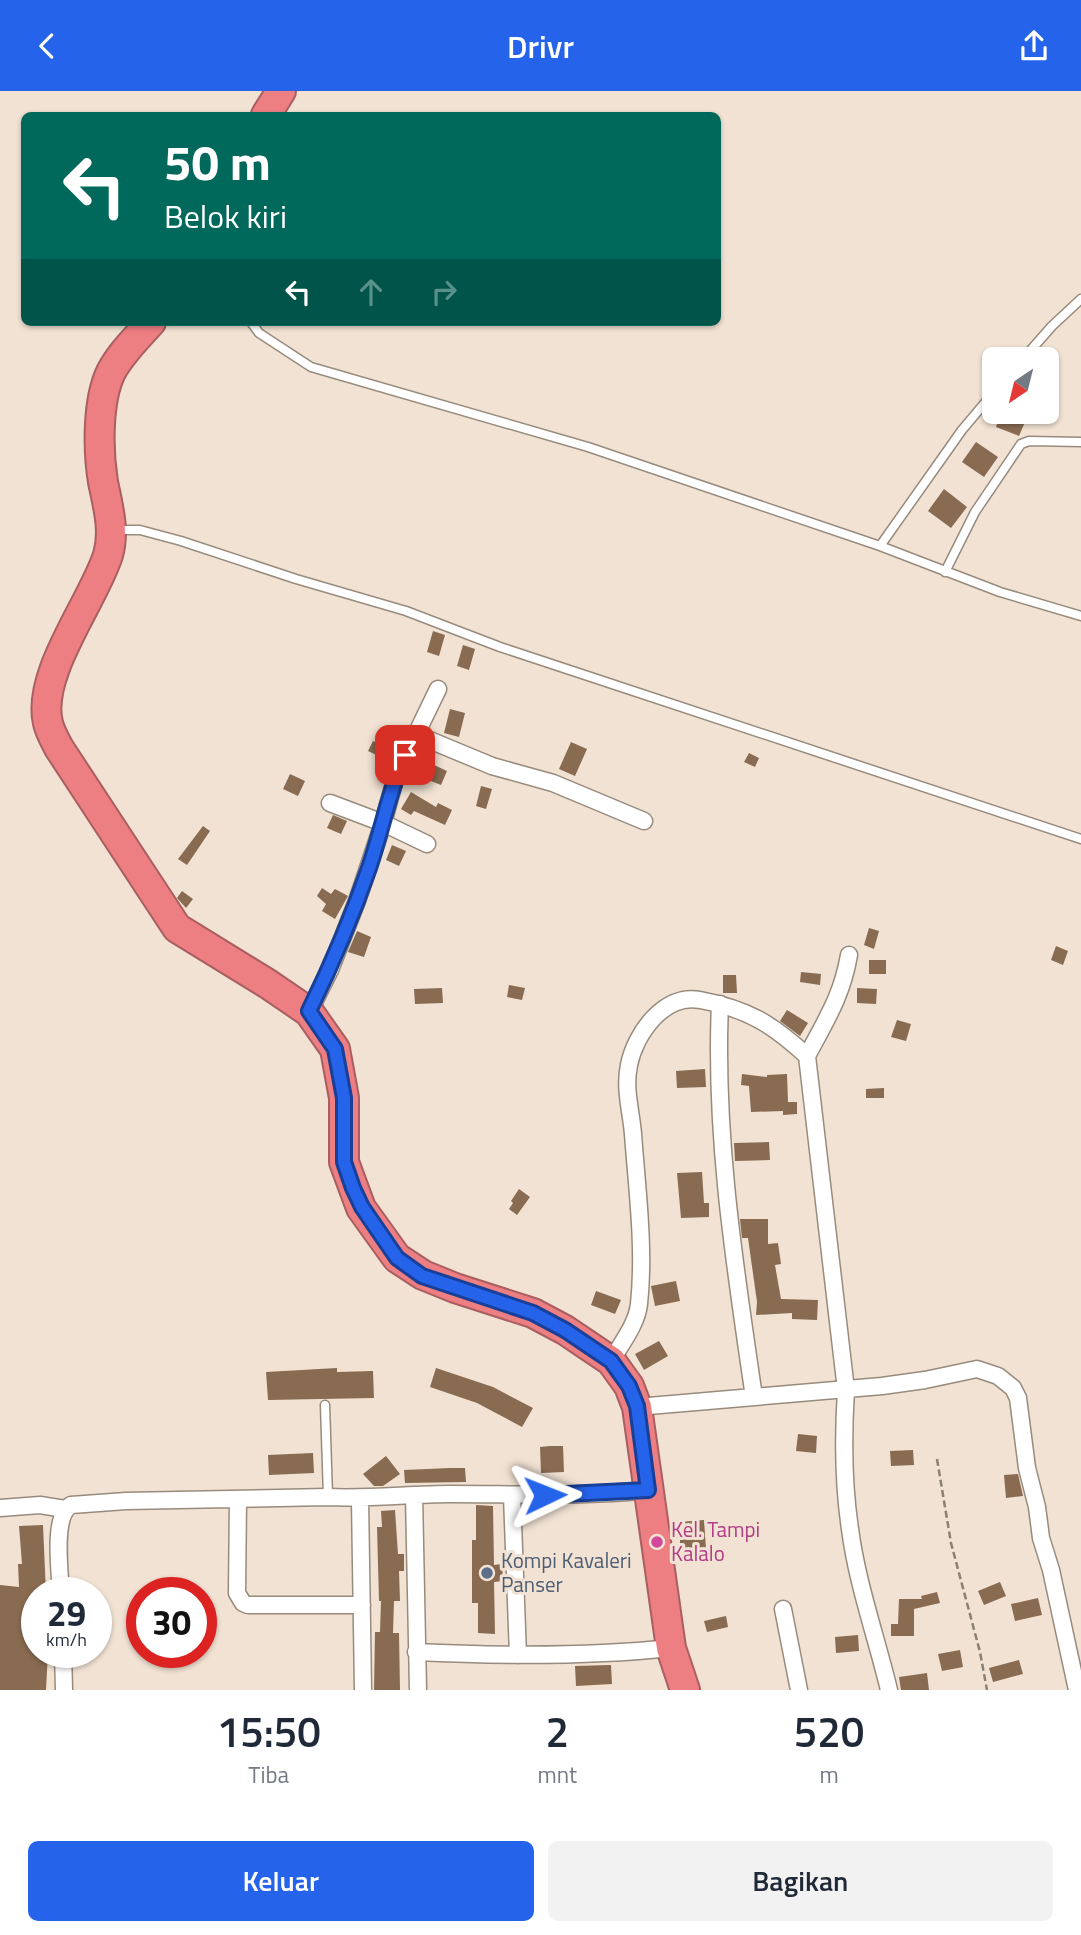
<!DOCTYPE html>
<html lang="id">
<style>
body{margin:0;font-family:"Titillium Web",sans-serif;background:#f2f2f3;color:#1f2937;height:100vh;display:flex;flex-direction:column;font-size:26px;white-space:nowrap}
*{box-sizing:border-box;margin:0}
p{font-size:23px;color:#747a83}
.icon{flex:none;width:38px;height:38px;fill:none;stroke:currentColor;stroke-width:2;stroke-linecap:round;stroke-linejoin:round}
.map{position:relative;height:1599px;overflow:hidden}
.side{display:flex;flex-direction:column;background:#fff;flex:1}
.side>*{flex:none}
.banner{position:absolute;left:21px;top:21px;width:700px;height:214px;border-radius:10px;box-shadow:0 2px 5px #0004;background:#00695c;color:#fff;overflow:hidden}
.needle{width:46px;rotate:215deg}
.fabs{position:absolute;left:982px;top:256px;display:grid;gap:14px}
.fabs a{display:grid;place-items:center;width:77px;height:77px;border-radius:10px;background:#fff;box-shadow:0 2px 5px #0004;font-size:35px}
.speed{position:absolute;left:21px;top:1486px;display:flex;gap:14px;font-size:35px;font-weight:700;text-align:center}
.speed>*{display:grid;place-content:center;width:91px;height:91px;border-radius:50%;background:#fff;box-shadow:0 2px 5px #0004;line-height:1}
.speed small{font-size:18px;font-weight:400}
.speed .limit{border:10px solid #d22;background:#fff;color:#111}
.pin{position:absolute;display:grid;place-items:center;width:60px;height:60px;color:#fff;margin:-30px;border-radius:14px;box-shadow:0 4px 10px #0006}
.me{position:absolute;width:77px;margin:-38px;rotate:88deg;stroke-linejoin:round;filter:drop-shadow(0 0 5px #0008)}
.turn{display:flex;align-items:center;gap:24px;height:147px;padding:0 28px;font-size:32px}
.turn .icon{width:91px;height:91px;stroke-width:2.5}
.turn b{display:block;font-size:49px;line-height:60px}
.lanes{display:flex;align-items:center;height:66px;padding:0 28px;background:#0003;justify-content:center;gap:35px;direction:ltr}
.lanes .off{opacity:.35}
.eta{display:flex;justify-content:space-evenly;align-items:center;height:119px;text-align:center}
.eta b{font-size:42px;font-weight:600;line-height:49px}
.button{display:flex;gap:14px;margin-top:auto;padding:14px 28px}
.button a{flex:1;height:80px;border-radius:10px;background:#2563eb;color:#fff;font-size:28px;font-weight:600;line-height:80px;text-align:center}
.button a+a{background:#f2f2f3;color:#1f2937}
header{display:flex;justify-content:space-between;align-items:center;height:91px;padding:0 28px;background:#2563eb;color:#fff;font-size:32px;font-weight:600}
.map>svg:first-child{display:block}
.building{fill:#886b51}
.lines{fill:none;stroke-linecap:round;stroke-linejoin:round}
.lane-casing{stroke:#988b7d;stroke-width:11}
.street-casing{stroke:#988b7d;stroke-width:19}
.highway-casing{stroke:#a95f60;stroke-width:32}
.path{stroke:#8a8076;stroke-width:2.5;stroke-dasharray:7 3.5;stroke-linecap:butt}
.lane{stroke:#fff;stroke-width:8}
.street{stroke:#fff;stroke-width:16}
.highway{stroke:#ed7e82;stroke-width:28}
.route-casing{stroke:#184099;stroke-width:18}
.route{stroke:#2563eb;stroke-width:12}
.hotel-dot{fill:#d1479c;stroke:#f1e2d3;stroke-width:2.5}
.service-dot{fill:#5c6f8a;stroke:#f1e2d3;stroke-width:2.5}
.labels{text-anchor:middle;stroke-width:6;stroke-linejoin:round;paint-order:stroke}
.hotel-label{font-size:21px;fill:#b23c85;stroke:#f1e2d3;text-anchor:start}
.service-label{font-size:21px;fill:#4e5e75;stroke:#f1e2d3;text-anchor:start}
</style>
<header><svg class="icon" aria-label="back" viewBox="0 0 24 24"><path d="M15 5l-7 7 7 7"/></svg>Drivr<svg class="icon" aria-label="share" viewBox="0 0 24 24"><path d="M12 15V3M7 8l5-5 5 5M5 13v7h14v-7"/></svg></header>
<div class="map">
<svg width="1081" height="1599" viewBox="0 0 1081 1599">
<rect width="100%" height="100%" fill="#f1e2d3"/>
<path class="building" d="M1001,322L1025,331L1019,345L996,336Z
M976,351L998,366L984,386L962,371Z
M944,398L967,416L951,437L928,420Z
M433,540L445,544L439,565L427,561Z
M463,554L475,558L469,579L457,575Z
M450,618L465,622L459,646L444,642Z
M373,650L390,658L385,668L368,660Z
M571,651L587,658L575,685L559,678Z
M749,662L759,667L755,676L744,671Z
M417,666L447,680L441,694L421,686L420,688L408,684Z
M290,683L305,690L298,705L283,698Z
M481,695L492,698L486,718L476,715Z
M411,701L436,716L438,712L452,719L445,734L414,720L411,724L401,718Z
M333,724L347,730L341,743L327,737Z
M203,735L210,740L187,774L178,768Z
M392,754L406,760L399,775L386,769Z
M322,797L331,803L335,798L348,805L335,828L322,820L326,813L317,805Z
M182,800L193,808L186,817L177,807Z
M869,837L879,840L874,858L864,854Z
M357,840L371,846L364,866L348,861Z
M1056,855L1068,860L1063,874L1051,869Z
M869,869H886V883H869Z
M801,881L821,883L820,894L800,891Z
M723,884H736L737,902H723Z
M509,894L525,897L522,909L507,906Z
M442,897L443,912L415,913L414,898Z
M857,897L877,898L876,913L857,912Z
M787,919L808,932L800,945L780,930Z
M897,929L911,933L906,950L891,946Z
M705,978L706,996L677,997L676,980Z
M742,983L767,986V984L787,983L788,1011H797V1023L783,1024V1020L751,1021L749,995L741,994Z
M884,997V1007H866V998Z
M769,1051L770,1069L735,1070L734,1052Z
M702,1081L704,1112H709V1126L681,1127L677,1082Z
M519,1098L530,1106L517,1124L509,1118L513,1112L511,1110Z
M740,1128H768V1153L778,1152L781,1173L775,1174L781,1208L818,1209L817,1229L792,1228V1222L756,1224L757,1211L748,1147H742Z
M676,1190L680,1210L655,1215L651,1195Z
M596,1200L621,1209L615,1223L591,1214Z
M659,1250L668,1265L644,1279L635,1263Z
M337,1277V1281L373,1280L374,1307L268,1309L266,1281Z
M436,1277L493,1296L533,1317L522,1336L477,1312L430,1296Z
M798,1343L817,1345L816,1362L796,1360Z
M550,1355H563L564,1381L541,1382L540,1356Z
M913,1359L914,1374L891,1375L890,1360Z
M313,1362L314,1382L269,1384L268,1364Z
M386,1365L400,1383L383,1395H374L363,1383Z
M450,1377H465L466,1391L405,1392L404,1379Z
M1018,1383L1023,1405L1006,1407L1004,1384Z
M476,1414L493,1415L494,1474L502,1473L503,1490L494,1491L495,1543L478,1542V1512H472V1449H476Z
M395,1419L398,1463H404V1480H399L400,1510H394L393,1542H399L400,1599H374L375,1541H380L381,1510H379L377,1436H382L381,1420Z
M704,1429L706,1458L680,1460V1447H674L673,1437H679L678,1431Z
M43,1434L46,1502H37V1561H48L46,1599H0V1494L19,1496L18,1473H22L19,1435Z
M1000,1491L1006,1505L984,1514L978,1500Z
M937,1501L940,1512L914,1518V1545H891V1533H898L899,1508H922L921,1505Z
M1038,1507L1042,1524L1015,1530L1011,1513Z
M726,1525L728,1536L707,1541L704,1530Z
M858,1544L859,1560L836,1562L835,1546Z
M960,1559L963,1576L942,1580L938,1563Z
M1019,1569L1023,1583L993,1591L989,1577Z
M611,1574L612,1593L576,1595L575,1575Z
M927,1582L929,1599H901L899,1586Z"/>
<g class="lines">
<defs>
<path id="lane" d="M251,231L259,242L311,276L588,356L880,455L1000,501L1081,525
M1023,268L1052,235L1081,208
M114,439H140L181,450L296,488L406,520L500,556L1081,748
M880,455L962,339L994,301
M945,481L975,421L1021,353L1029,350L1081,351
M325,1314L328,1406"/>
<path id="street" d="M415,643L492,675L553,692L644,730
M330,712L383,732L427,753
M720,913C714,1045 735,1176 754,1306
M309,921L330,879L357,810L383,732L396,685L438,598
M807,965C826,929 842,905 849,864
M611,1270C621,1253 637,1233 639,1213C645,1158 637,1098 633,1043C631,1019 624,998 629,974C635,943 664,902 700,909C748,918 772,933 807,965L846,1299C843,1345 843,1391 850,1438C857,1492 876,1545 889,1599
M637,1316L882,1295L925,1289L977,1278L998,1285L1013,1297L1018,1307L1027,1377L1037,1416L1041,1447L1051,1479L1077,1599
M414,1404L418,1599
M512,1405L518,1564
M238,1408L237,1502L243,1512L248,1514H362
M360,1408L363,1599
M0,1417L40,1414L65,1418
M61,1502C60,1481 52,1425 71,1414L126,1410L328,1406C369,1408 410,1403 451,1403C517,1403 583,1406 648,1399
M783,1518L799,1599
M63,1561L64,1599
M416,1561C501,1565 587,1566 671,1557"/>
<path id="highway" d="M266,24L281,0
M151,231C137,247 121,262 111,281C97,310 98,360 103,391C108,415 115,440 108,464C93,511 36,583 48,632C50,641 55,649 59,657L177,837L268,893L309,921L335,958L344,1007V1071L361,1117L397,1167L423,1184L455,1197L533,1222L565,1239L611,1270L629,1295L637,1316L671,1557L685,1599"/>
</defs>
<use href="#lane" class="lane-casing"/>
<use href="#street" class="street-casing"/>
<use href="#highway" class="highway-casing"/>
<path class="path" d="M937,1368L951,1452L980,1561L987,1599"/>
<use href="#lane" class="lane"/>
<use href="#street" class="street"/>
<use href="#highway" class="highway"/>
</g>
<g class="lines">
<defs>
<path id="route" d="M405,664C389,700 382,739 369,777C352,826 332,873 309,920L335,958L344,1007V1071L353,1097L362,1116L397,1167L422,1185L533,1222L565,1239L611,1270L629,1295L637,1315L648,1399L545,1404"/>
</defs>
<use href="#route" class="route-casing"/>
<use href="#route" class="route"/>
</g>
<circle class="hotel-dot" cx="657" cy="1451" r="7"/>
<circle class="service-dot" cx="487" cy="1482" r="7"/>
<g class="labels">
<g class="hotel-label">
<text x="671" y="1446">Kel. Tampi<tspan x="671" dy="24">Kalalo</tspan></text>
</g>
<g class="service-label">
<text x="501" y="1477">Kompi Kavaleri<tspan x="501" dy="24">Panser</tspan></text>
</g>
</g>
</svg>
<div class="fabs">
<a><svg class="needle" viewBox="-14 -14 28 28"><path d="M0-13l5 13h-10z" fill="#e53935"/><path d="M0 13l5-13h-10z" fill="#747a83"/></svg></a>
</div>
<div class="speed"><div>29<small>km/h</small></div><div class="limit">30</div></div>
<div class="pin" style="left:405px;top:664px;background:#d93025"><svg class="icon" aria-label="arrive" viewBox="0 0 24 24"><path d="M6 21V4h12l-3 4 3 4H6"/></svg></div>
<svg class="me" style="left:545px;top:1404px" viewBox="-20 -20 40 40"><path d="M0-17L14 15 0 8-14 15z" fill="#2563eb" stroke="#fff" stroke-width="4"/></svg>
<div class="banner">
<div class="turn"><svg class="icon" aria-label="left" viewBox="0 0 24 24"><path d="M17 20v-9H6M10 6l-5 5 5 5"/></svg><div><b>50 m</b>Belok kiri</div></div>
<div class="lanes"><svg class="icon" aria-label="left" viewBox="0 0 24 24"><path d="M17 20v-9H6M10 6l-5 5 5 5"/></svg><svg class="icon off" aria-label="ahead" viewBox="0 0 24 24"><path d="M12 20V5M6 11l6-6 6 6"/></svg><svg class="icon off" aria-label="right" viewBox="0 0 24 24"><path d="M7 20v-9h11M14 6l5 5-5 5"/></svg></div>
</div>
</div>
<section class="side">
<div class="eta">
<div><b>15:50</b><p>Tiba</p></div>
<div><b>2</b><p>mnt</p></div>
<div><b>520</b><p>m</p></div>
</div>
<div class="button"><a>Keluar</a><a>Bagikan</a></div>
</section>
